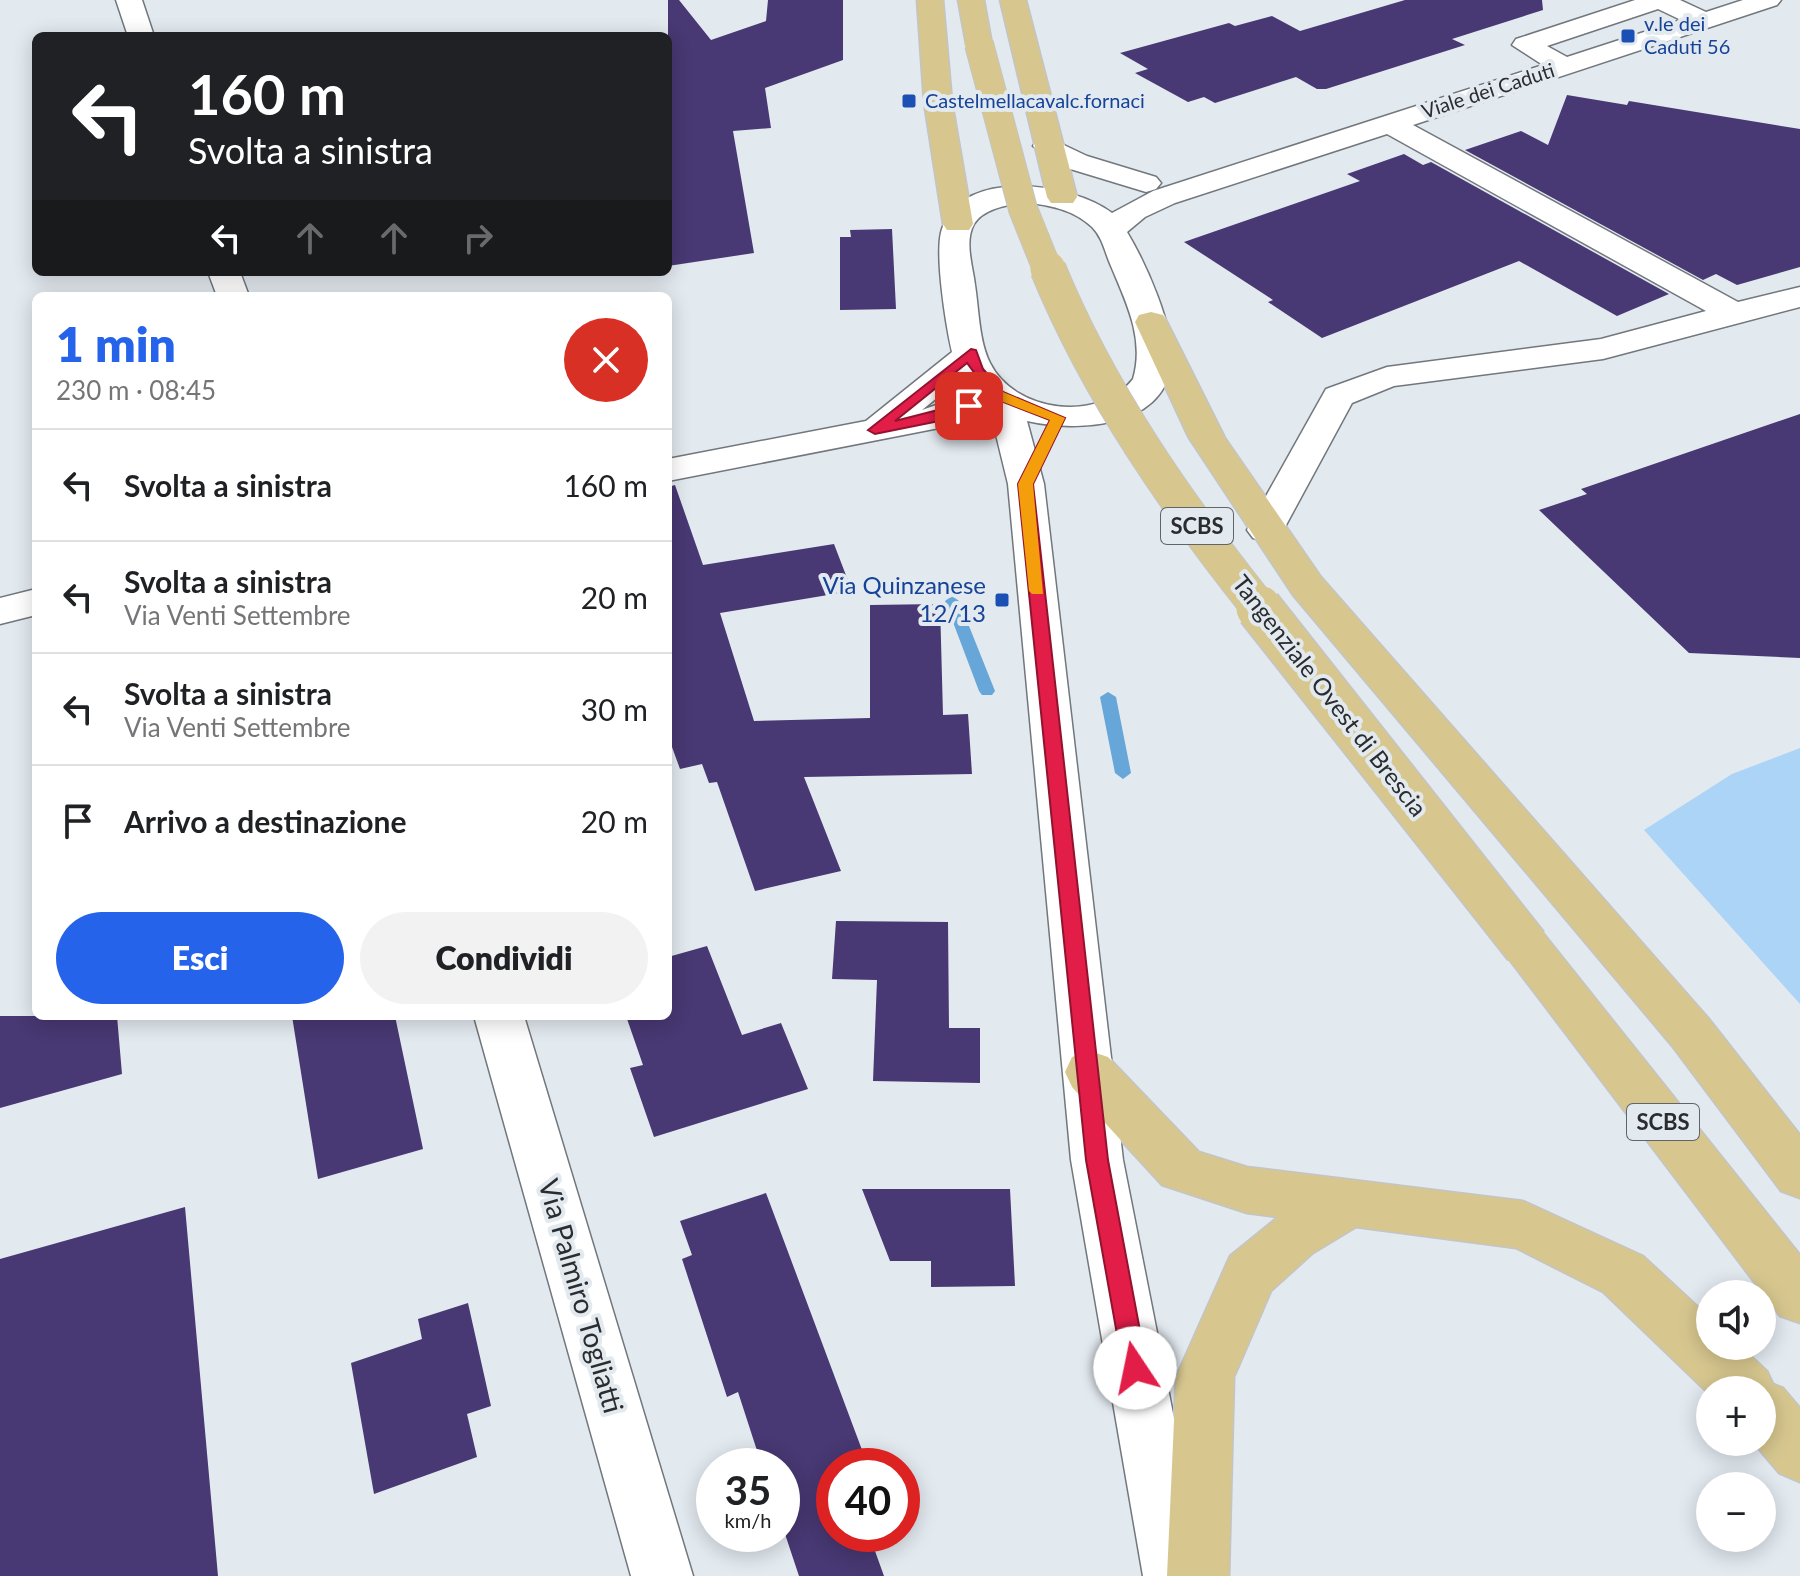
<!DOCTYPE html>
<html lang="it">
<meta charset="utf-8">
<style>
body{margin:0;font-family:Lato,sans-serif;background:#f2f2f2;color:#202124;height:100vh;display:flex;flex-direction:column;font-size:30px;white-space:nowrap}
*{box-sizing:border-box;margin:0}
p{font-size:26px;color:#757577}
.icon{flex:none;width:44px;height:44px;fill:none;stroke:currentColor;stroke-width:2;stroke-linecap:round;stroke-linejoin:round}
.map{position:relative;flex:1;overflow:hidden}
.sheet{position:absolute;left:32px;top:292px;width:640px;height:728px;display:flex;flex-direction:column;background:#fff;border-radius:12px;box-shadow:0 4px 20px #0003}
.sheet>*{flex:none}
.hud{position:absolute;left:32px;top:32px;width:640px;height:244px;border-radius:12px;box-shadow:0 4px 20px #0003;background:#202124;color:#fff;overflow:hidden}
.fabs{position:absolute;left:1696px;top:1280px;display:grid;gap:16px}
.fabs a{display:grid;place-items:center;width:80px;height:80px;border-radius:50%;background:#fff;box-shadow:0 4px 20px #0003;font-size:40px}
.speed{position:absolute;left:696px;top:1448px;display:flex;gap:16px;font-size:40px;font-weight:700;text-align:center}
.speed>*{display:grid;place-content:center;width:104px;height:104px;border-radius:50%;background:#fff;box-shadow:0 4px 20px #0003;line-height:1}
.speed small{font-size:20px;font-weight:400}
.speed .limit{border:12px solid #d22;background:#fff;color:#111}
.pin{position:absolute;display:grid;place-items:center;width:68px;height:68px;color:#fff;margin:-34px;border-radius:16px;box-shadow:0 4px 12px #0006}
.me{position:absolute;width:88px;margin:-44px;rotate:349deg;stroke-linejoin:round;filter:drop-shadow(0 0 6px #0008)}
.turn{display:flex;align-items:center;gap:28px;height:168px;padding:0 24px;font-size:36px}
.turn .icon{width:104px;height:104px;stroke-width:2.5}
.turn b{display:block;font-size:56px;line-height:68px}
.lanes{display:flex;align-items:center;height:76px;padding:0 24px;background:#0003;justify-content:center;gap:40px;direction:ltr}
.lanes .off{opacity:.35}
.round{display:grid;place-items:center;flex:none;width:84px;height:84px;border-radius:42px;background:#f2f2f2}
.head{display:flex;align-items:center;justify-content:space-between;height:136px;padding:0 24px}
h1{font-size:48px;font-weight:800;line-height:60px;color:#2563eb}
.primary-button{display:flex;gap:16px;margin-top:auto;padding:16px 24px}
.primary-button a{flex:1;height:92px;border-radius:48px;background:#2563eb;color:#fff;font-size:32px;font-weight:800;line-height:92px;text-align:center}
.primary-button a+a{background:#f2f2f2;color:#202124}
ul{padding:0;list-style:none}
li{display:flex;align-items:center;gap:24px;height:112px;padding:0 24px;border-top:2px solid #e0e0e0}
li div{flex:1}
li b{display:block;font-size:30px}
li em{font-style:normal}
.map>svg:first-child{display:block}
.green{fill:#acd4f7}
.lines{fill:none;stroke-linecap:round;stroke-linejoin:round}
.stream{fill:#66a6d8;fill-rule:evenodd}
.building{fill:#483873}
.minor-casing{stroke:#71777d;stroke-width:3}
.major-casing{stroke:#c3c4c5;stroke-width:3}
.minor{fill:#fff;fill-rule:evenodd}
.major{fill:#d7c78f;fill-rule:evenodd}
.major-bridge-far2-casing{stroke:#c3c4c5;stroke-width:30;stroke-linecap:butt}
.major-bridge-far1-casing{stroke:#c3c4c5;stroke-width:37;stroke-linecap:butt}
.major-bridge-casing{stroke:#c3c4c5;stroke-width:48;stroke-linecap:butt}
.major-bridge-far2{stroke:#d7c78f;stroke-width:28}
.major-bridge-far1{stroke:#d7c78f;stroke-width:35}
.major-bridge{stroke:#d7c78f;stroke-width:45}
.route{fill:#e11d48;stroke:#92132f;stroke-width:2}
.slow{fill:#f59e0b}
.transit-dot{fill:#1a4fb4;stroke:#e2e9ef;stroke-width:3}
.labels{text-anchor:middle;stroke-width:8;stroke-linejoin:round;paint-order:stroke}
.far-transit-label{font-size:20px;fill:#164399;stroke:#e2e9ef;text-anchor:start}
.far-street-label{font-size:20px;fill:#2a2c2f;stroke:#e2e9ef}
.shield{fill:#e2e9ef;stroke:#616569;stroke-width:2}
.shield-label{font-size:22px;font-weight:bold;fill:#2a2c2f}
.transit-label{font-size:24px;fill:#164399;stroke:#e2e9ef;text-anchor:end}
.street-label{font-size:24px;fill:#2a2c2f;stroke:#e2e9ef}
.near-street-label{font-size:28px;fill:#2a2c2f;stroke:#e2e9ef}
</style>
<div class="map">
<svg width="1800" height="1576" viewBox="0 0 1800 1576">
<rect width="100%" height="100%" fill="#e2e9ef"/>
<path class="green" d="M1800,748V1004L1644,830L1732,774Z"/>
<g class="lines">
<path class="stream" d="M952,596L959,601L995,691L992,695H982L979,691L945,601Z
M1108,692L1116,697L1131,773L1123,779L1115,773L1100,697Z"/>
</g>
<path class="building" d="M668,0H679L711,40L766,21L768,0H843V60L765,88L771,128L733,131L754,253L668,266Z
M1405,0H1542L1543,10L1452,39L1465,45L1326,89H1317L1296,77L1215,103L1204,97L1188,102L1135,73L1148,69L1120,53L1229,23L1235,26L1272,16L1300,31Z
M1567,95L1627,105L1629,101L1800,129V267L1737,285L1716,274L1703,280L1465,150L1521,131L1548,145Z
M1404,154L1423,165L1431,162L1669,294L1617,316L1519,261L1322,338L1268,302L1273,300L1184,242L1360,181L1347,174Z
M892,229L896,309L840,310V237H851L850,230Z
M1800,414V658L1689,653L1539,510L1587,494L1581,489Z
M675,485L703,565L834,544L852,591L720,613L754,721L870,718V605L940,604L943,715L968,714L972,774L804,777L841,871L755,891L717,782L709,783L702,764L680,769L668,736V487Z
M836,921L948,922L949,1028H980V1083L873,1081L877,980L832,979Z
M707,946L742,1035L781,1023L808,1089L654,1137L630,1068L643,1065L626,1016H668V957Z
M0,1016H117L122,1074L0,1108Z
M292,1016H395L423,1149L318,1179Z
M862,1189H1010L1015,1286L931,1287V1261H890Z
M766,1193L868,1466H834V1534H894L897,1543L875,1551L884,1576H799L782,1525V1466H762L738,1392L727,1397L682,1259L692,1255L680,1221Z
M185,1207L218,1576H0V1259Z
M468,1303L491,1406L467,1414L477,1457L374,1494L351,1363L422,1339L418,1319Z"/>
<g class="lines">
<defs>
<path id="minor" d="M116,0H142L154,36H128Z
M1635,0H1680L1706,12L1743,0H1781L1777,5L1413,125L1738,302L1800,287V307L1603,359L1394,386L1352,403L1279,538L1266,541L1253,538L1247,530L1326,389L1387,367L1601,339L1706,311L1387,134L1175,203L1145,217L1127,232C1145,262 1176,329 1171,365C1163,429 1075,432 1027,421L1044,484L1123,1160L1205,1576H1143L1071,1160L1008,484L990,410L939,428L668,481V459L866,421L952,352C946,326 934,252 942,229C963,166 1072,183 1112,213L1153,191L1543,65L1512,45L1516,39ZM1658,9L1681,20L1567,57L1547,46ZM1023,202C1048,205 1073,209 1092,227C1103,238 1105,253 1111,266C1126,302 1145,339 1133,379C1099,423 1015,413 990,363C979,341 979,311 975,285C973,267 964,242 974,224C983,209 1007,205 1023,202ZM964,376L976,391L922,410Z
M1047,137L1087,156L1156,177L1161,183L1156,189L1146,192L1067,168L1033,146L1037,140Z
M208,272H240L249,296H217Z
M36,589V615L0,624V598Z
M474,1016H524L693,1576H631Z"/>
<path id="major" d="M917,0H943L952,102L973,224L969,230H947L943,224L924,102Z
M958,0H984L992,44L988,50L979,52L966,44Z
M1000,0H1026L1077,197L1073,203H1051L1047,197Z
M1151,312L1163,315L1167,322L1225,438L1321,577L1709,1019L1800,1135V1198L1781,1191L1673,1047L1293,595L1189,438L1135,322L1139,315Z
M1526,928L1543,933L1800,1255V1323L1780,1316L1509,959L1502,946L1509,933Z
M1090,1051L1108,1057L1199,1152L1247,1167L1523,1201L1643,1256L1710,1318V1346H1740L1767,1371L1773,1384L1783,1388L1800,1408V1482L1779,1473L1753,1442H1762V1390H1710V1395L1603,1292L1516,1248L1356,1227L1313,1253L1271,1291L1234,1377L1229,1576H1167L1176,1377L1230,1256L1278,1217L1247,1213L1162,1185L1072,1087L1065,1072L1072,1057Z"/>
</defs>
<use href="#minor" class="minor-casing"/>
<use href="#major" class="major-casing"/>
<use href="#minor" class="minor"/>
<use href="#major" class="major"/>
<defs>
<path id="major-bridge-far2" d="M979,44L1023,209L1048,271"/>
<path id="major-bridge-far1" d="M1048,269C1099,393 1177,505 1261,610"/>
<path id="major-bridge" d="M1259,608L1526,946"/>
</defs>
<use href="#major-bridge-far2" class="major-bridge-far2-casing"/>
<use href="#major-bridge-far1" class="major-bridge-far1-casing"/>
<use href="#major-bridge" class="major-bridge-casing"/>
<use href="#major-bridge-far2" class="major-bridge-far2"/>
<use href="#major-bridge-far1" class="major-bridge-far1"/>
<use href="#major-bridge" class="major-bridge"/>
</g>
<path class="route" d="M971,349L976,350L983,369L1003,392L1065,418L1033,484L1108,1160L1147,1368L1144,1376L1135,1379L1127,1376L1123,1368L1086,1160L1018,484L1050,420L993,398L967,363L895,421L969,402L974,403V409L944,420L875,434L868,430Z"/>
<path class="slow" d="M984,382H994L1003,392L1065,418L1033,484L1043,594H1032L1029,591L1018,484L1050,420L993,398L982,385Z"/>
<g class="transit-dot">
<rect x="1620" y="28" width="16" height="16" rx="4"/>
<rect x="901" y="93" width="16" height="16" rx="4"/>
<rect x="994" y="592" width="16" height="16" rx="4"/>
</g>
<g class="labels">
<g class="far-transit-label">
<text x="1644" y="31">v.le dei<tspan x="1644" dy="23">Caduti 56</tspan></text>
<text x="925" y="108">Castelmellacavalc.fornaci</text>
</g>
<g class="far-street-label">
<text transform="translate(1488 91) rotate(-18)" y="7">Viale dei Caduti</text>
</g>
<g class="shield">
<rect x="1161" y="508" width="72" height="36" rx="6"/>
<rect x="1627" y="1104" width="72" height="36" rx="6"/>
</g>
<g class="shield-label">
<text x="1197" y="534">SCBS</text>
<text x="1663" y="1130">SCBS</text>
</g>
<g class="transit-label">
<text x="986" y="594">Via Quinzanese<tspan x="986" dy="28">12/13</tspan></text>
</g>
<g class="street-label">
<text transform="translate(1329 696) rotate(52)" y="8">Tangenziale Ovest di Brescia</text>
</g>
<g class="near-street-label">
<text transform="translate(581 1296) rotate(74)" y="10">Via Palmiro Togliatti</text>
</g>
</g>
</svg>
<div class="fabs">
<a><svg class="icon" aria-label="sound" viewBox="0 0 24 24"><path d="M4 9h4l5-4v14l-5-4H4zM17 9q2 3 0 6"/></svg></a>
<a>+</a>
<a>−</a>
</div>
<div class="speed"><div>35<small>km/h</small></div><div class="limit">40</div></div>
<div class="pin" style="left:969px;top:406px;background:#d93025"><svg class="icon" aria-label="arrive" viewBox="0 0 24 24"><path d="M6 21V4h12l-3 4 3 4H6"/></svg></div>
<svg class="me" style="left:1135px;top:1368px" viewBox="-20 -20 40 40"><circle r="19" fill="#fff"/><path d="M0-13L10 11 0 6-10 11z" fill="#e11d48"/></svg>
<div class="hud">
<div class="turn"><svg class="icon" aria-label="left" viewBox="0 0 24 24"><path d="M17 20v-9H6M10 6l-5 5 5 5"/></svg><div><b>160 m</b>Svolta a sinistra</div></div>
<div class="lanes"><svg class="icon" aria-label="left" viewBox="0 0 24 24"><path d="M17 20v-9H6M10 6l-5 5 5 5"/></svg><svg class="icon off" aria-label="ahead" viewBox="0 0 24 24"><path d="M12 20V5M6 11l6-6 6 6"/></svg><svg class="icon off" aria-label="ahead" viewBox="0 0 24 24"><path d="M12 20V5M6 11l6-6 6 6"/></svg><svg class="icon off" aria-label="right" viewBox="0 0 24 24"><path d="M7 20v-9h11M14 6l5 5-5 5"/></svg></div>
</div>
<section class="sheet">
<div class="head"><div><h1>1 min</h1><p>230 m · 08:45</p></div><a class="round" style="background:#d93025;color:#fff"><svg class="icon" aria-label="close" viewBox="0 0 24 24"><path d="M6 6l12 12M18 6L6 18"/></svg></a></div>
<ul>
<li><svg class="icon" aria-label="left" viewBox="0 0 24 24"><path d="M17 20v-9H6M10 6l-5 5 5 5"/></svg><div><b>Svolta a sinistra</b></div><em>160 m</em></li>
<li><svg class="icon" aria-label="left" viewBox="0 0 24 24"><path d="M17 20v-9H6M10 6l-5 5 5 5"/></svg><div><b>Svolta a sinistra</b><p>Via Venti Settembre</p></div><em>20 m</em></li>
<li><svg class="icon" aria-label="left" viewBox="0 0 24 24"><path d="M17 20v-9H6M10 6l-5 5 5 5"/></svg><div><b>Svolta a sinistra</b><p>Via Venti Settembre</p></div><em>30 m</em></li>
<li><svg class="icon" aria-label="arrive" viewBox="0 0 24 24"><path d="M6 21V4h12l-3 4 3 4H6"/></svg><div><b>Arrivo a destinazione</b></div><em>20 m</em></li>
</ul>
<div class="primary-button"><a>Esci</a><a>Condividi</a></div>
</section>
</div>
